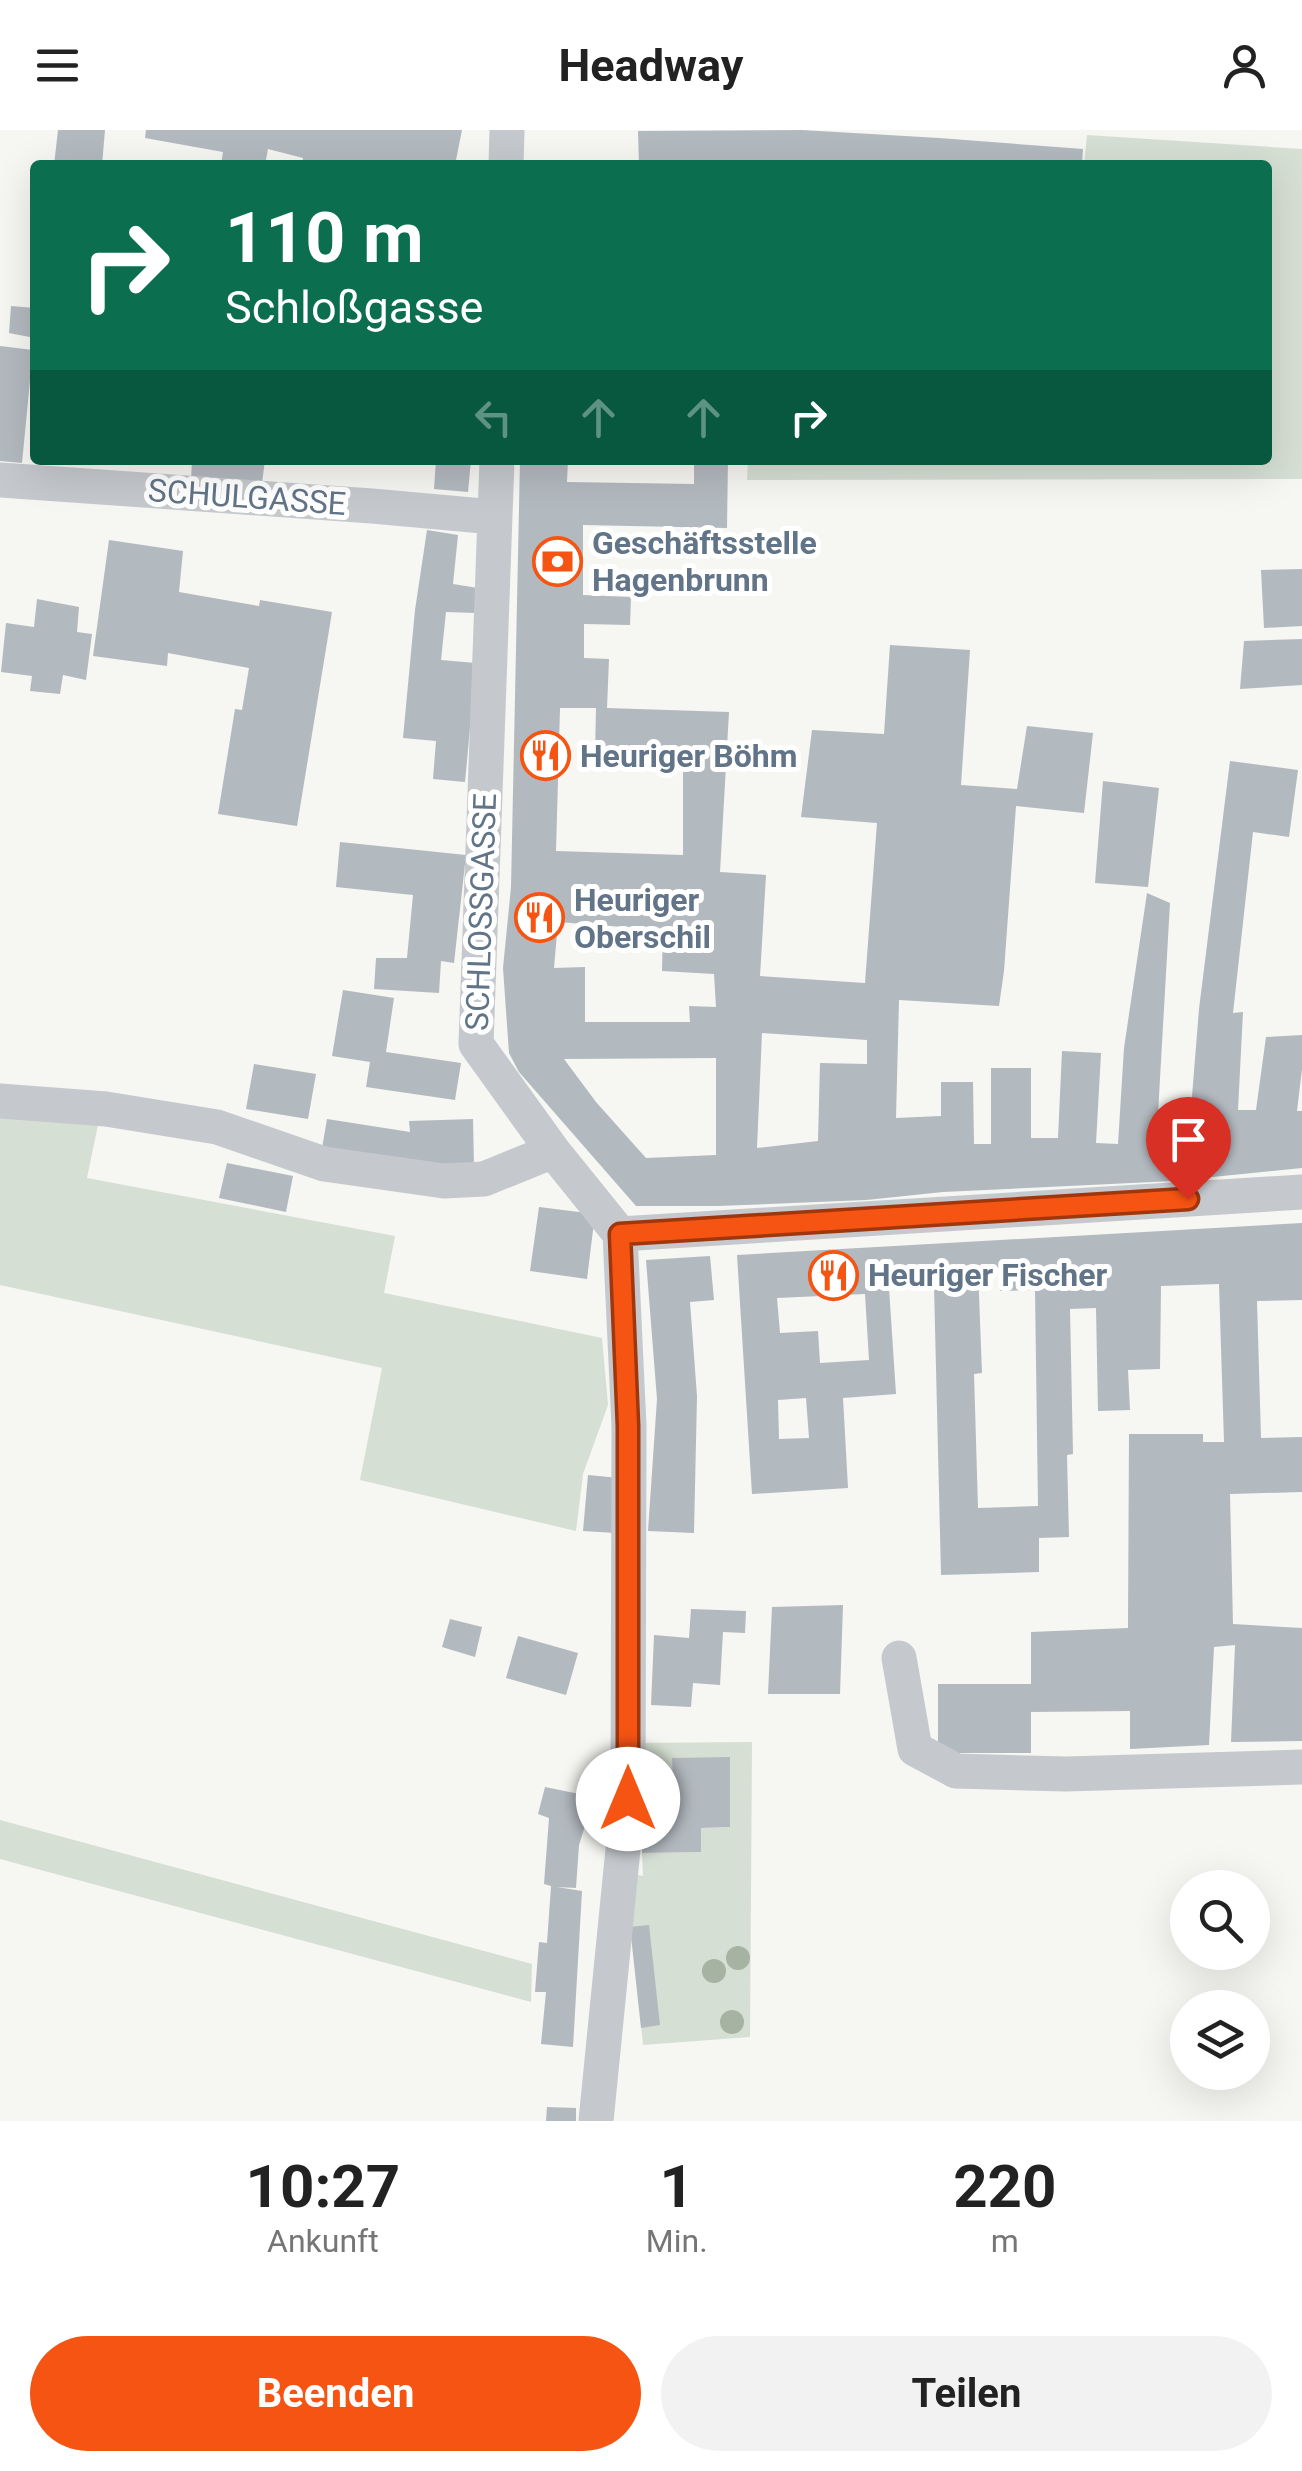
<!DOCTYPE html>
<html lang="de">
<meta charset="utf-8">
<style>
body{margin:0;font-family:Roboto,sans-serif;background:#f2f2f2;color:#222;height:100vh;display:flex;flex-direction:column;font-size:38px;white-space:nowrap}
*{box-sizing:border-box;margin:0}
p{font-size:32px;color:#767676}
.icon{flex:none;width:55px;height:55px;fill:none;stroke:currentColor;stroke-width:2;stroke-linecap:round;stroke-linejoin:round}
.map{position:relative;height:1991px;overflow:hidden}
.panel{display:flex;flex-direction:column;background:#fff;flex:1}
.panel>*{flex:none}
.banner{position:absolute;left:30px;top:30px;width:1242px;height:305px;border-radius:10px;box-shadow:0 10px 40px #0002;background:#0b6e4f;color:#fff;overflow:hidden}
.fabs{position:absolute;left:1170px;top:1740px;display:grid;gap:20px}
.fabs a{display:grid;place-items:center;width:100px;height:100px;border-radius:50%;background:#fff;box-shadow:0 10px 40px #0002;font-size:50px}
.pin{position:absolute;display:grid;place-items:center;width:85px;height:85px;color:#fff;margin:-102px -42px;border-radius:50% 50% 50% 0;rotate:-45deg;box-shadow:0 0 10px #0007}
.pin .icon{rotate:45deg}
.me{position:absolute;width:110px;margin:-55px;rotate:0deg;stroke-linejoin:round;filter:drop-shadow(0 0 8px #0008)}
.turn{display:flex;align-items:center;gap:35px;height:210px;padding:0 30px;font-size:45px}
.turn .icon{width:130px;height:130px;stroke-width:2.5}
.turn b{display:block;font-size:70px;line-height:85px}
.lanes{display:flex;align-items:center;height:95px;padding:0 30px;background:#0003;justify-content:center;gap:50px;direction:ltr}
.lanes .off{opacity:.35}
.eta{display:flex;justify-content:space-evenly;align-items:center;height:170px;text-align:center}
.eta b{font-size:60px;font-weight:700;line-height:70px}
.action{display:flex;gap:20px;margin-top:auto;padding:20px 30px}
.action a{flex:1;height:115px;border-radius:60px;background:#f65412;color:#fff;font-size:40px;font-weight:700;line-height:115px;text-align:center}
.action a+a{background:#f2f2f2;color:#222}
header{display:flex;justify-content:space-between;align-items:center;height:130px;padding:0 30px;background:#fff;font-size:45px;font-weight:700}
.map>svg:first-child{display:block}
.green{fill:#d6dfd3}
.building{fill:#b2b9bf;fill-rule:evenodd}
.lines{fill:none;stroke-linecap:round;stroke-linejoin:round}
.minor{stroke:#c5c9cd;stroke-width:35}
.tree{fill:#a6b3a2}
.route-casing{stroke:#a0370c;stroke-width:25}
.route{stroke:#f65412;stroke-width:18}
.labels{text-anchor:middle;stroke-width:10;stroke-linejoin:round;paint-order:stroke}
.street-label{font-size:32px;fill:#627487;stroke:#fff}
.poi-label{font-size:32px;font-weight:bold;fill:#627487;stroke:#fff;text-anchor:start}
</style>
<header><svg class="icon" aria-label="menu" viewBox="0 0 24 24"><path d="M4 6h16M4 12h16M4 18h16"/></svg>Headway<svg class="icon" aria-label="person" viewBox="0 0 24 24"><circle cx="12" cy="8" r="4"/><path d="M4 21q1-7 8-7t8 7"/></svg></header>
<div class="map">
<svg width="1302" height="1991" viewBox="0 0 1302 1991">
<rect width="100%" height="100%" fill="#f6f6f2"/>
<path class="green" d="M1087,5L1302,19V349L747,350L748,330H1268V35H1084Z
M0,981L99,990L87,1048L395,1106L384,1163L602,1208L608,1275L583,1344L576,1401L360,1350L382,1238L0,1155Z
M752,1612L750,1907L643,1915L627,1743L643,1746L642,1723L701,1722V1698L730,1697V1628H673V1649H642L633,1613Z
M0,1690L532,1834L531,1872L0,1729Z"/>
<path class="building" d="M58,0H105L102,35H54Z
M146,0H462L455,35H302L303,28L268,19L265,35H221L223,22L145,8Z
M802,0L939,8L1083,19L1082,35H639L638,1Z
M11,176L35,178V208L9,203Z
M0,216L33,220L22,333L0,331Z
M192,330H265L262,353L191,350Z
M436,330H471L468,362L434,359Z
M520,330H568L567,352L694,354V330H728L727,398L583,395V465L631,467L630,495L584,494V528L609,529L607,578L729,582L720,742L766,745L760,846L865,853L877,693L801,687L812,600L884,604L890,515L970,520L961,655L1017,659L1027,596L1093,603L1084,683L1016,676L1004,841L999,876L899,870L896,988L941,986V952H973L974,1014H991V938H1031V1008H1058L1062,921L1101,923L1096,1013L1118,1014L1124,918L1147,763L1170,773L1156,1019L1188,1016L1199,879L1230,631L1298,640L1289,707L1253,702L1233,883L1243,882L1238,980H1256L1266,907L1302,905V939L1297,981H1302V1038L1173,1051L943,1062L866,1070L718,1076H636L519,942L509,923L503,838L511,757ZM560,578H596L595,623L683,624V725L556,721ZM558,792L663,800L662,841L714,844L716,877L689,876L690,892H585V837L554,838ZM762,903L867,910V934L820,933L818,1011L757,1018ZM716,928V1025L646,1028L596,972L564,929Z
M427,400L458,405L453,454L478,458L476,483L446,482L441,530L476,533L465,652L433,649L436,611L403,608L415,480Z
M109,410L183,421L179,462L259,476L260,470L332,482L297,696L218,684L235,579L242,580L249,538L168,523L167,536L93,526Z
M1302,439V496L1264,498L1261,440Z
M37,469L79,477L77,502L92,504L86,550L63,545L60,564L30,561L32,546L1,542L6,493L34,497Z
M1302,509V555L1240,559L1244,511Z
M1103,651L1159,658L1148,757L1095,753Z
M340,712L466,725L454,833L441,831L439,863L374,859L376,828H407L413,765L336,757Z
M343,860L394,868L386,922L461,933L455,970L366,957L370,932L332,926Z
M254,934L316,944L308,989L246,979Z
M327,989L410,1002L409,991L473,989L474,1038L321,1024Z
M227,1033L293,1046L286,1082L219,1068Z
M539,1077L595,1084L587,1149L530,1141Z
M1302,1093V1170L1257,1171L1261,1308L1302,1307V1362L1230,1364L1233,1494L1302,1498V1611L1231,1612L1235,1515L1214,1517L1209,1615L1130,1619V1581L1031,1582V1623H938V1554H1031V1502L1128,1498L1129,1304H1203V1312H1224L1219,1154L1161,1156L1160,1239L1128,1240L1130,1280L1098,1281L1096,1178L1070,1179L1073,1324L1067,1325L1069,1407L1039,1408V1442L941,1445L934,1155L889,1158L896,1264L843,1268L848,1358L752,1364L737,1125ZM999,1138L1000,1161L1035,1160L1038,1376L978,1378L974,1244L982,1243L978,1139ZM865,1164L869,1230L820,1233L818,1201L780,1203L777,1168ZM806,1268L809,1308L779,1309L778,1270Z
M710,1126L714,1170L690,1172L697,1266L694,1403L648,1401L657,1269L646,1130Z
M588,1345L619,1348L615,1403L583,1401Z
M843,1475L840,1564H768L772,1477Z
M691,1479L746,1481L745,1503L723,1502L720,1555L693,1553L691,1577L651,1575L654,1505L689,1508Z
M450,1489L482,1497L475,1527L442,1517Z
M518,1506L578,1523L566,1565L506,1548Z
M730,1627V1697L701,1698V1722L642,1723V1649H673L672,1628Z
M545,1657L594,1667L579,1715L576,1758L557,1757L582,1761L573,1917L541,1914L546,1862H535L539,1812L547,1813L551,1756L544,1754L549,1688L538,1684Z
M649,1795L660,1895L641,1898L630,1797Z
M547,1977L576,1978V1991H546Z"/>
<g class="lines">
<path class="minor" d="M506,35L507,0
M497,330L476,914L553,1021L620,1104
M0,350L372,376L494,387
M0,971L106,979L217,997L324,1034L444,1051L484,1049L553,1021
M620,1104L1302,1062
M899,1528L915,1619L956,1641L1066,1644L1302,1637
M596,1991L628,1669L629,1296L620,1104"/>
</g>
<g class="tree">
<circle cx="738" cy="1828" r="12"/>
<circle cx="714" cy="1841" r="12"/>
<circle cx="732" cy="1892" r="12"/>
</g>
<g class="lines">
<defs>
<path id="route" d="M628,1669V1296L620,1104L1188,1069"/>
</defs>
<use href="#route" class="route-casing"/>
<use href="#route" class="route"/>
</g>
<defs>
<symbol id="bank-ring" viewBox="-11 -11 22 22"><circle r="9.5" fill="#fff" stroke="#f65412" stroke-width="1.5"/><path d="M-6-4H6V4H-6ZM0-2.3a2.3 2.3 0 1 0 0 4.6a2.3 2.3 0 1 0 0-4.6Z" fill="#f65412"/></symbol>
<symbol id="restaurant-ring" viewBox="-11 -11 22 22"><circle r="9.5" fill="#fff" stroke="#f65412" stroke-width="1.5"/><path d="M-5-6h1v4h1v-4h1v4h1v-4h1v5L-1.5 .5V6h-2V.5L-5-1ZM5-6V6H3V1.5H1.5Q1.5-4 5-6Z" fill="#f65412"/></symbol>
</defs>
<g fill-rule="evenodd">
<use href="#bank-ring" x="530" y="404" width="55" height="55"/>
<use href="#restaurant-ring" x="518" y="598" width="55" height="55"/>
<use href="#restaurant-ring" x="512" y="760" width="55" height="55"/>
<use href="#restaurant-ring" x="806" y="1118" width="55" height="55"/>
</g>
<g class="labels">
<g class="street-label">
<text transform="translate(247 367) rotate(4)" y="11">SCHULGASSE</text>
<text transform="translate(481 782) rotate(-88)" y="11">SCHLOSSGASSE</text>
</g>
<g class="poi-label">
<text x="592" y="424">Geschäftsstelle<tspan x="592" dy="37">Hagenbrunn</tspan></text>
<text x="580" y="637">Heuriger Böhm</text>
<text x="574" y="781">Heuriger<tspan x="574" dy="37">Oberschil</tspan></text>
<text x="868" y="1156">Heuriger Fischer</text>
</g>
</g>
</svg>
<div class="fabs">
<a><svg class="icon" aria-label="search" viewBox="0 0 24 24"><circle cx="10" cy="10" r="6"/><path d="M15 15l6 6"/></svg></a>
<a><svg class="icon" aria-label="layers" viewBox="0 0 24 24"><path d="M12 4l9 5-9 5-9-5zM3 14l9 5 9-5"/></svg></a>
</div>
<div class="pin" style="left:1188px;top:1069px;background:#d93025"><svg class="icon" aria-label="arrive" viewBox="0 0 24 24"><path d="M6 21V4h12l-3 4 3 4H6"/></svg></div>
<svg class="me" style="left:628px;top:1669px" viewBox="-20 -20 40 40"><circle r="19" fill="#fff"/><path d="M0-13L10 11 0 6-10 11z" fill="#f65412"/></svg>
<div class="banner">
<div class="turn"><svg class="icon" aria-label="right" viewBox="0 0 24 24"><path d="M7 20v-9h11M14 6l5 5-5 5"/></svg><div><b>110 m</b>Schloßgasse</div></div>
<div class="lanes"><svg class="icon off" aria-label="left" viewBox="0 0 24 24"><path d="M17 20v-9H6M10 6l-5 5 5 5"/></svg><svg class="icon off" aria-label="ahead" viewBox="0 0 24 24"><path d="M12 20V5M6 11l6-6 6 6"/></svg><svg class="icon off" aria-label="ahead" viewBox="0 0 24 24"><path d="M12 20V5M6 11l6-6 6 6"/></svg><svg class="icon" aria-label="right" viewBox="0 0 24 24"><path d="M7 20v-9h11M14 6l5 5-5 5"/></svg></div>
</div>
</div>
<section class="panel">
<div class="eta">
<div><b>10:27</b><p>Ankunft</p></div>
<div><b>1</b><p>Min.</p></div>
<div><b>220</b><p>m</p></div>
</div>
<div class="action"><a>Beenden</a><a>Teilen</a></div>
</section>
